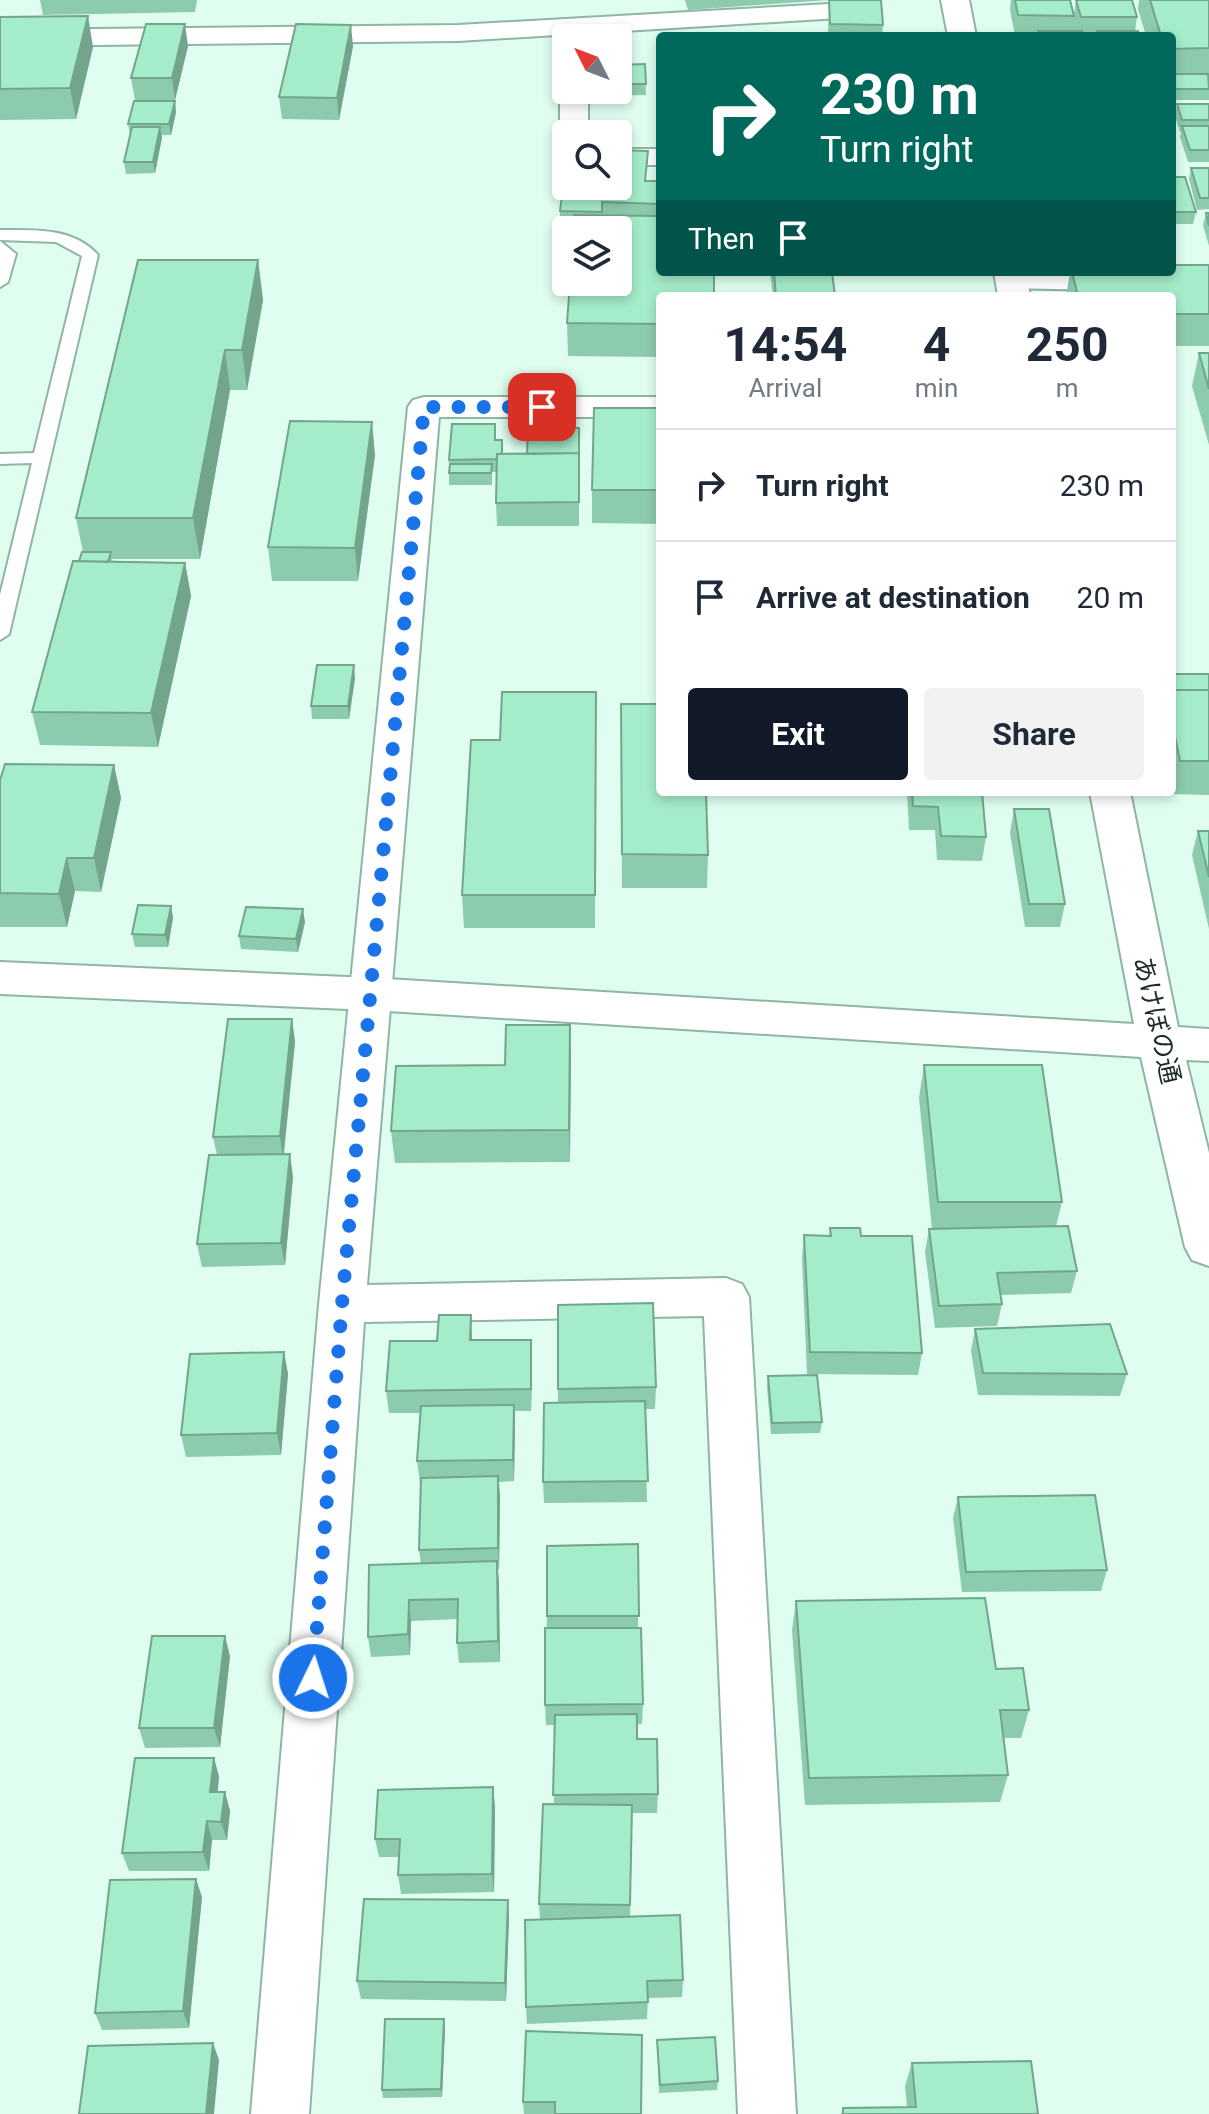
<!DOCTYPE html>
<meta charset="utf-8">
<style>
body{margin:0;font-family:Roboto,"Noto Sans JP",sans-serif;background:#f2f2f3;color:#1f2937;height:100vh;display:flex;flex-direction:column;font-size:30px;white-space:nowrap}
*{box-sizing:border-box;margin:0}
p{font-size:26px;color:#747a83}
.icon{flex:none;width:44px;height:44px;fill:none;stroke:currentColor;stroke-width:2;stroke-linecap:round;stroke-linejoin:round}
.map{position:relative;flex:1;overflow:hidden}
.drawer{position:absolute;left:656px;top:292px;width:520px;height:504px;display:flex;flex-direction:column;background:#fff;border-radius:8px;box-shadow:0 4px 12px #0003}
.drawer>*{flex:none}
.guide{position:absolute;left:656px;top:32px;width:520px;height:244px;border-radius:8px;box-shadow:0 4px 12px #0003;background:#00695c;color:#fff;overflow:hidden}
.needle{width:52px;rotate:312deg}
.tools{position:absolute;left:552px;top:24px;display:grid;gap:16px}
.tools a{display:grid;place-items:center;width:80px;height:80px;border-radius:8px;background:#fff;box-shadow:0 4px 12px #0003;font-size:40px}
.pin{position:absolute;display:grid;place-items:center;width:68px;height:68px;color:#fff;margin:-34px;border-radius:16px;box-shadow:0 4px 12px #0006}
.me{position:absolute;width:88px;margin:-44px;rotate:4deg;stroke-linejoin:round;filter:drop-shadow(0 0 6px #0008)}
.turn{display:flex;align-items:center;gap:28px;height:168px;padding:0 32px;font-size:36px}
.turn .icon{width:104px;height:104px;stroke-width:2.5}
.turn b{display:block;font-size:56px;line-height:68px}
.then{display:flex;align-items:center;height:76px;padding:0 32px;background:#0003;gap:16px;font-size:30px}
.eta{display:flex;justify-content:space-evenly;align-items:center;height:136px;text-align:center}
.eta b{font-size:48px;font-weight:700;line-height:56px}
.action{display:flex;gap:16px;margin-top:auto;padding:16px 32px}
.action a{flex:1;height:92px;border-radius:8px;background:#111827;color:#fff;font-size:32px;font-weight:700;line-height:92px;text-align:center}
.action a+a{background:#f2f2f3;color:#1f2937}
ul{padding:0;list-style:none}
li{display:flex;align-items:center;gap:24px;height:112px;padding:0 32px;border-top:2px solid #e0e1e3}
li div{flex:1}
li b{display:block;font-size:30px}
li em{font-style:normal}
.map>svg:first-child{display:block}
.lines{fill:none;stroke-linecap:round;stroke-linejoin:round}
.service-casing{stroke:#90b5a3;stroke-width:4}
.minor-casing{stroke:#90b5a3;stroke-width:4}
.tertiary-casing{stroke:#90b5a3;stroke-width:4}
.service{fill:#fff;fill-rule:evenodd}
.minor{fill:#fff;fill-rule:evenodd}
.tertiary{fill:#fff;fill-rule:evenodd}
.wall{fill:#8dcbae}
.shaded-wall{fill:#73a58d}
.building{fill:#a4ecca;stroke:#73a58d;stroke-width:2}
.route{stroke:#1a73e8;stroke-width:14;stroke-dasharray:0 25.2}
.labels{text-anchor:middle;stroke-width:6;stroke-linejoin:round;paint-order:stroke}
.street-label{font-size:26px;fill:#1c2b24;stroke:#fff}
</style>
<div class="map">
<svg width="1209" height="2114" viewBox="0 0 1209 2114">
<rect width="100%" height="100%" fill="#dffeef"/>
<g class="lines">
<defs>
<path id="service" d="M0,230C34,230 73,227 98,255L9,634L0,640V595L32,463L0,464V454L34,453L82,256L56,242L0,240Z
M0,241L16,254L8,282L0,287Z"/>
<path id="minor" d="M847,3L856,5L860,11L856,17L458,41L0,46V30L458,25Z
M566,84V90H588V134H566V140L560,134V90Z
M618,149H660V165H618Z
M1012,273L1209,274V292L1001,288L997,282L1001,276Z
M424,397H660V417H439L367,1285L726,1278L742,1284L749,1297L796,2114H738L704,1316L364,1322L309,2114H251L319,1304L408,407L413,400Z"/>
<path id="tertiary" d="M941,0H969L976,36H948Z
M994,272H1026L1030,296H998Z
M1090,792H1130L1178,1027L1209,1029V1061L1186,1060L1209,1153V1266L1192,1260L1185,1247L1141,1057L371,1010L0,994V962L371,978L1134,1024Z"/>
</defs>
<use href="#service" class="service-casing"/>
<use href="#minor" class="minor-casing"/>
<use href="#tertiary" class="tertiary-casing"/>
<use href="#service" class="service"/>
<use href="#minor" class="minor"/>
<use href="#tertiary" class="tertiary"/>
</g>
<path class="wall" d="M40,0H197L195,12L43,15Z
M685,0H881L883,25L882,36H828L829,0L688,10Z
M1011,0H1070L1074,14L1076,0L1137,17L1135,31L1140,36H1015L1010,10Z
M1139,0H1209V100H1172V36H1146L1138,9Z
M0,17L93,47L76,119L0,120Z
M188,46L175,100H135L131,78Z
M353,46L339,120L282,119L279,97Z
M645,64L646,95L593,96V90H618V65Z
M175,101L176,112L171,135H162L155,173L126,174L124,162L130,135L128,124Z
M1177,104H1209V162H1188L1180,137L1181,132H1180L1175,116Z
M1191,168H1209V209L1197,210L1189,179Z
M1172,177L1196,212L1193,224H1172Z
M647,181H660V357L568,356L567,323L618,230H566V234H560V211Z
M1206,213H1209V246L1203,225Z
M258,260L263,300L247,390H230L200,559H112L113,562L185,563L191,596L158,747L40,745L32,712L83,552L76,518Z
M1209,265V346H1172V296H1066L1070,272H1172Z
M770,272H832L835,296H773Z
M1199,353H1209V445L1192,386Z
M660,408V524L592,523V490Z
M579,428V526H497L496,503L497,472H492V485H449V460L496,440L503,454H527Z
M375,455L358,581H272L268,547Z
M1172,674H1209V795L1172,794Z
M355,678L349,719H312L311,706Z
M596,692L595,928H464L462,895L500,740Z
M621,704L708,855L707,888H622Z
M114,765L121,798L101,892L75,891L67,927H0V780Z
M907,792H982L986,837L982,861L937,860L935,830H909Z
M1014,809L1065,904L1060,927H1025L1010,833Z
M1198,831H1209V929L1192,855Z
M171,906L173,918L168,947H135L132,934Z
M305,922L298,952L241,949L239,936Z
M292,1019L295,1042L284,1154L293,1177L285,1265L202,1267L197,1244L217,1155L213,1137Z
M570,1025V1162L395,1163L391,1131L505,1065Z
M924,1065L1062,1202L1056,1226L1077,1271L1071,1293L1001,1295L1002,1304L997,1326L935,1328L925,1252L929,1229H932L919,1098Z
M830,1228L861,1236L922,1353L918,1375L807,1374L802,1258L804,1235L829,1236Z
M558,1305L656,1387L655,1409H645L647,1502L544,1503L543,1482L558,1403Z
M975,1329L1127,1374L1120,1396L978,1395L971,1351Z
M472,1340L532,1362L531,1411H515L514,1481L499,1482L500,1497L499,1569H498L500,1662L459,1663L457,1643L458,1619L411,1621L410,1655L371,1657L368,1637L421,1563L419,1550L421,1483H420L417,1461L421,1413H389L386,1391Z
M284,1352L288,1374L281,1455L186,1457L181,1435Z
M768,1376L822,1422L820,1433L771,1434L767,1387Z
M958,1497L1107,1570L1101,1591L962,1592L953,1518Z
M638,1544V1628L643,1704L642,1724H637V1739L658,1794L657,1813H632L630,1917L683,1980L682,1997L648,1998L647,2019L527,2024L526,2007L540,1920L539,1904L554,1804L555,1725H546L545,1705L547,1616Z
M796,1601L996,1669L1029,1710L1021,1738H1004L1008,1775L1000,1802L805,1805L792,1630Z
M230,1656L220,1747L145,1748L139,1728Z
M214,1758L219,1777L218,1792H225L230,1811L227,1840H212L209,1871H129L122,1853Z
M495,1806L494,1892L401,1894L398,1875L399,1857H379L375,1839Z
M202,1897L189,2028L102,2030L95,2013Z
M509,1918L506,2001L361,1999L357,1981Z
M445,2028L442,2097L383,2098L382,2090Z
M526,2031L641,2114H524L523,2102Z
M657,2040L718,2081L717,2090L659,2093Z
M912,2063L1038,2114H841L843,2108L907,2107L905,2086Z"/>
<path class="shaded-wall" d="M88,16L93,47L76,119L70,88Z
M185,24L188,46L175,100L172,78Z
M351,25L353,46L339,120L337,98Z
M175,101L176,112L171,135L169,124Z
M160,127L162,138L155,173L153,162Z
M258,260L263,300L247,390L242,350Z
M225,350L230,390L200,559L193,518Z
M372,422L375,455L358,581L355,548Z
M185,563L191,596L158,747L151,713Z
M354,665L355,678L349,719L348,706Z
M114,765L121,798L101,892L94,858Z
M67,858L75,891L67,927L59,894Z
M171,906L173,918L168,947L165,935Z
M303,909L305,922L298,952L296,939Z
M292,1019L295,1042L283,1159L280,1136Z
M570,1025L571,1058L570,1162L569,1130Z
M290,1154L293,1177L285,1265L281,1243Z
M471,1315L472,1337L471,1362L470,1340Z
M531,1340L532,1362L531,1411Z
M284,1352L288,1374L281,1455L277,1433Z
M514,1405L515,1427L514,1481L513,1460Z
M498,1476L500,1497L499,1569L498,1548Z
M497,1561L499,1582L500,1662L498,1641Z
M409,1600L411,1621L410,1655L408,1634Z
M225,1636L230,1656L220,1747L214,1728Z
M214,1758L219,1777L215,1811L210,1792Z
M493,1787L495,1806L494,1892L492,1874Z
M225,1792L230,1811L227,1840L221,1822Z
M207,1821L212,1840L209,1871L203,1852Z
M196,1879L202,1897L189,2028L183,2011Z
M508,1900L509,1918L506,2001L505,1983Z
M444,2019L445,2028L442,2097L441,2089Z
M213,2043L219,2060L214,2114H206Z"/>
<path class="building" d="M829,0H881L883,25L830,24Z
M1015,0H1070L1074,16L1018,15Z
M1076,0H1132L1137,17H1081Z
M1150,0H1209V48L1172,49V36H1161Z
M88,16L70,88L0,89V17Z
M146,24H185L172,78H131Z
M296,24L351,25L337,98L279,97Z
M1038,31H1082L1084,36H1040Z
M1097,31H1138L1140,36H1098Z
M645,64L646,84H618V65Z
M1172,74H1208L1209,89H1173Z
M134,101H175L169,124H128Z
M1177,104H1209V120H1182Z
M1182,126H1209V150H1190Z
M132,127H160L153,162H124Z
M618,150L648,151L645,181H660V204L602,202V212L560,211L566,163V186H618Z
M1191,168H1209V198H1200Z
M1172,177H1185L1196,212H1172Z
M1206,213H1209V226Z
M574,215L660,216V272H714V296H660V324L567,323L570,282H618V230H573Z
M138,260H258L242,350H225L193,518H76Z
M1172,265H1209V314H1172V296H1078L1072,272H1172Z
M774,272H832L835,296H776Z
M1199,353H1209V389Z
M594,408H660V490H592Z
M290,421L372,422L355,548L268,547Z
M452,424H495V440H502V454H497V459L449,460Z
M528,428H579V453L527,454Z
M579,453V502L496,503L497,454Z
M450,464H492L491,473H449Z
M82,552H111L108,562L79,561Z
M73,561L185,563L151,713L32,712Z
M317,665H354L348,706H311Z
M1172,674H1209V690H1174Z
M1172,690H1209V761H1180L1172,722Z
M502,692H596L595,895H462L471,740H500Z
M621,704H660V792H706L708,855L622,854Z
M5,764L114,765L94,858H67L59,894L0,893V780Z
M912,792H982L986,837L941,836L938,807L913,806Z
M1014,809H1049L1065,904H1029Z
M1198,831H1209V877Z
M138,905L171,906L165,935L132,934Z
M246,907L303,909L296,939L239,936Z
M228,1019H292L280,1136L213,1137Z
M506,1025H570L569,1130L391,1131L396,1066L505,1065Z
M924,1065H1042L1062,1202H938Z
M290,1154L281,1243L197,1244L209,1155Z
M1068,1226L1077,1271L997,1273L1002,1304L939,1306L929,1229Z
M830,1228H860L861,1236H912L922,1353L810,1352L804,1235L831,1236Z
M653,1303L656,1387L558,1389V1305Z
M439,1315H471L470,1340H531V1389L386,1391L390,1341H437Z
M1110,1324L1127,1374L983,1373L975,1329Z
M284,1352L277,1433L181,1435L190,1354Z
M817,1375L822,1422L772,1423L768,1376Z
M645,1401L648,1481L543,1482L544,1403Z
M514,1405L513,1460L417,1461L421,1406Z
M498,1476V1548L419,1550L421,1478Z
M1095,1495L1107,1570L966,1572L958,1497Z
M638,1544L639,1616H547V1546Z
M497,1561L498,1641L457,1643L458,1599L409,1600L408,1634L368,1637L369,1565Z
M985,1598L996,1669L1023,1668L1029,1710H1000L1008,1775L809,1778L796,1601Z
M545,1628H641L643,1704L545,1705Z
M152,1636H225L214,1728H139Z
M637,1714V1739H657L658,1794L553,1795L555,1715Z
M135,1758H214L210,1792H225L221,1822L207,1821L203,1852L122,1853Z
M493,1787L492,1874L398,1875L400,1839H375L378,1790Z
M543,1804L632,1805L630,1905L539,1904Z
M196,1879L183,2011L95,2013L110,1880Z
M364,1899L508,1900L505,1983L357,1981Z
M680,1915L683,1980L647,1981L648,2002L526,2007L525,1920Z
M385,2019H444L441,2089L382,2090Z
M526,2031L642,2035L641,2114H555V2102H523Z
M715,2037L718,2081L660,2085L657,2040Z
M213,2043L206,2114H79L88,2046Z
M1031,2061L1038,2114H843V2108L916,2107L912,2063Z"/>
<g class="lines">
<path class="route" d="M313,1678L342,1304L424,407H542"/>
</g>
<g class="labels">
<g class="street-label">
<text transform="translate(1157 1020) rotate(77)" y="9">あけぼの通</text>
</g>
</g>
</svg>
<div class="tools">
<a><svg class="needle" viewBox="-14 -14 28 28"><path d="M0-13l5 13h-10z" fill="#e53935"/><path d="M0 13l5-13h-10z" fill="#747a83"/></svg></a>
<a><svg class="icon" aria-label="search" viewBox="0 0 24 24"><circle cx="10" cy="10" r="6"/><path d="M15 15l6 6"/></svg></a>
<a><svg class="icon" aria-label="layers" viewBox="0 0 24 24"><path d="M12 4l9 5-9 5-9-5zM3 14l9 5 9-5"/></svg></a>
</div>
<div class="pin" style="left:542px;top:407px;background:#d93025"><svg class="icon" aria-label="arrive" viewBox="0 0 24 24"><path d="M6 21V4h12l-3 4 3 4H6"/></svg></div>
<svg class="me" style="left:313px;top:1678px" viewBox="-20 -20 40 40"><circle r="17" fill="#1a73e8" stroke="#fff" stroke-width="3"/><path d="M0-11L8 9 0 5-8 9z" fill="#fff"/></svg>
<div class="guide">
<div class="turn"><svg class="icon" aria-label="right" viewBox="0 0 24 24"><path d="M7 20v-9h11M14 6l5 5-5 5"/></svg><div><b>230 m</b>Turn right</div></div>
<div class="then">Then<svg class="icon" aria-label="arrive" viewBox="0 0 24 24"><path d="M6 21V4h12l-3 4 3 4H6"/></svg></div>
</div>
<section class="drawer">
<div class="eta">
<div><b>14:54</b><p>Arrival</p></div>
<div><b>4</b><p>min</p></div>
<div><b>250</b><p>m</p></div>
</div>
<ul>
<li><svg class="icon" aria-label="right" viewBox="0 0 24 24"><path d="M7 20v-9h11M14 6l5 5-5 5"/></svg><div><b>Turn right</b></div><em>230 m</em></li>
<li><svg class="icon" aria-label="arrive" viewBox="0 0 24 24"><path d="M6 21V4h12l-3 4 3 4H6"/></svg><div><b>Arrive at destination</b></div><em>20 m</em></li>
</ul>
<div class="action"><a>Exit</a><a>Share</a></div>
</section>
</div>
